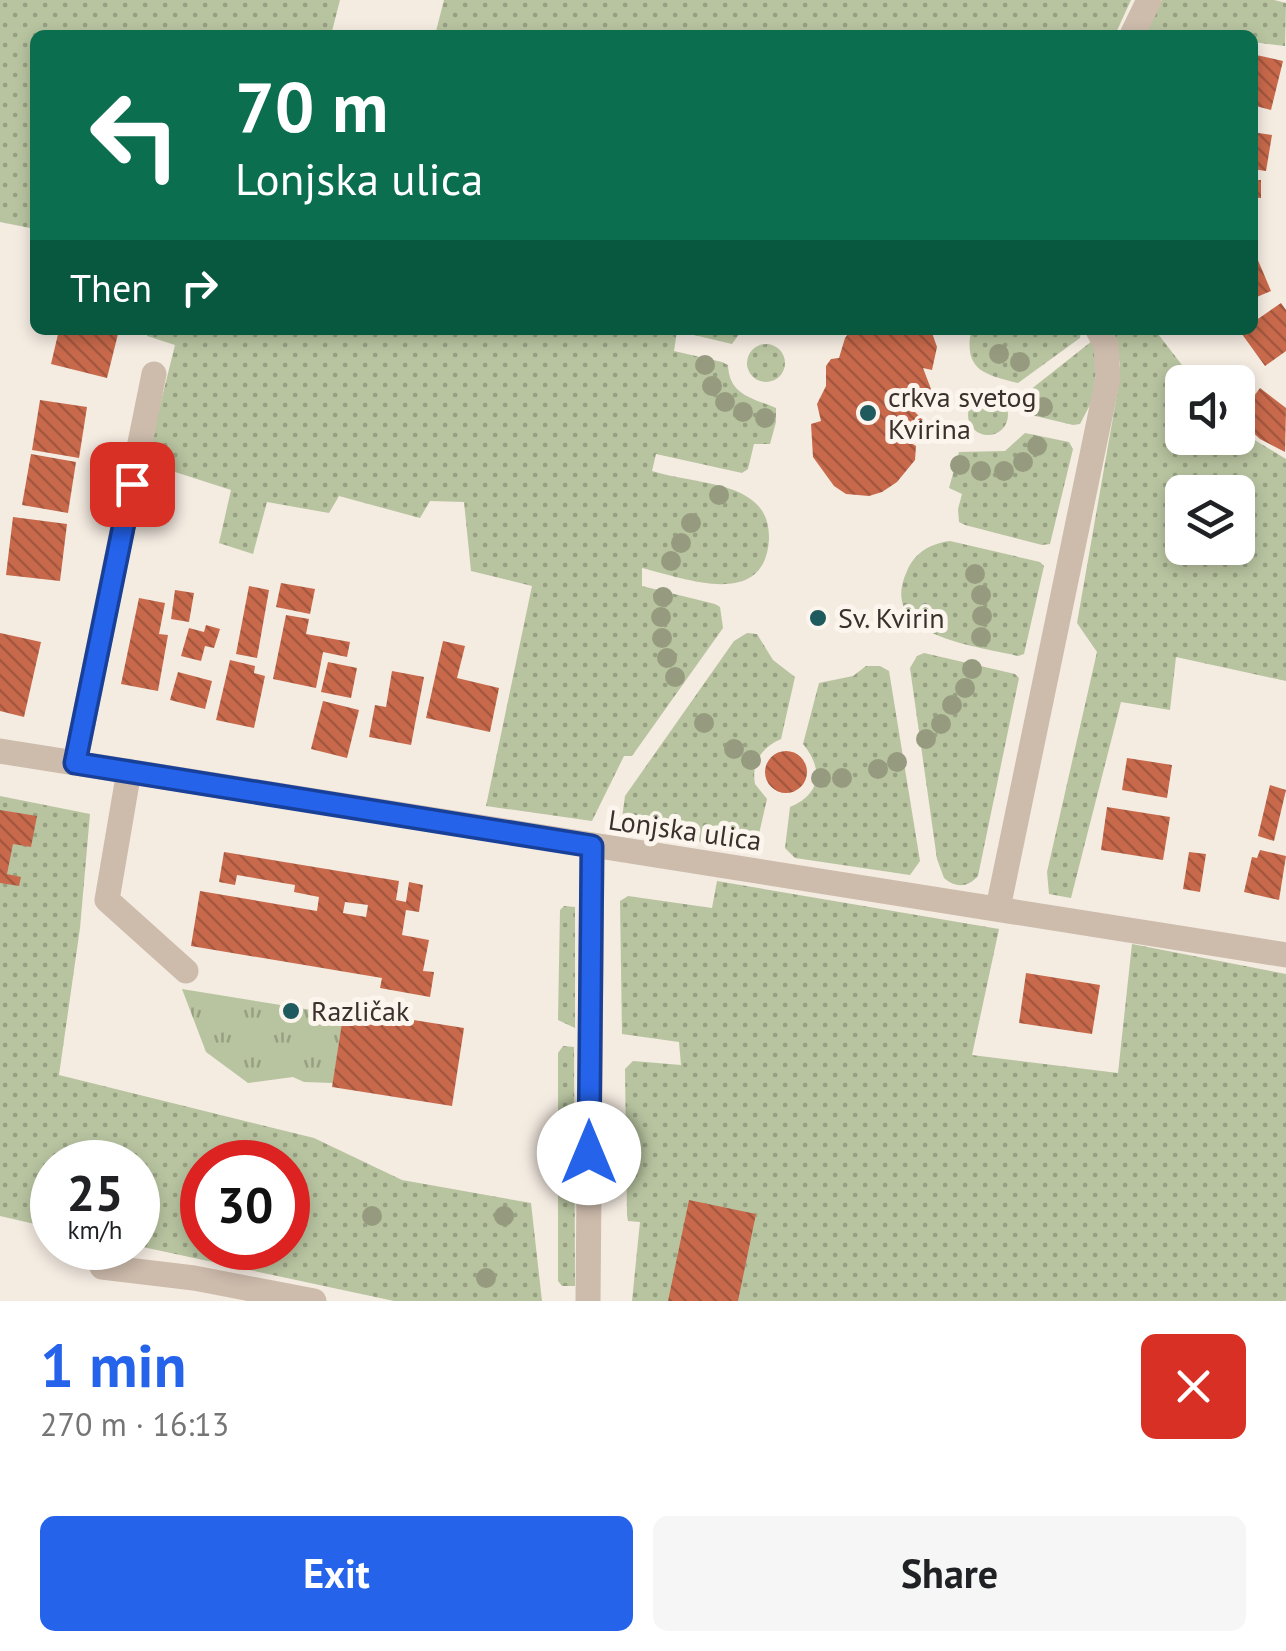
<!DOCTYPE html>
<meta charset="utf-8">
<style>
body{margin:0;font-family:"PT Sans",sans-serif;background:#f6f6f6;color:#202124;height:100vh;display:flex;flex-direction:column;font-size:38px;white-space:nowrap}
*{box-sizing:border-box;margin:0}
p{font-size:32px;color:#757577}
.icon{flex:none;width:55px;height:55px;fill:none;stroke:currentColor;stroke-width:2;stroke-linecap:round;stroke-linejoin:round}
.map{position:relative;height:1301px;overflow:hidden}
.details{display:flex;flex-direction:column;background:#fff;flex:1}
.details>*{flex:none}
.hud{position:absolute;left:30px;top:30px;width:1228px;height:305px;border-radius:15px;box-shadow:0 5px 15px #0003;background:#0b6e4f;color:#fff;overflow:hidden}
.tools{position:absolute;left:1165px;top:365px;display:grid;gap:20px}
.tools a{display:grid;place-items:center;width:90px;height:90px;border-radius:15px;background:#fff;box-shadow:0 5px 15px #0003;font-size:50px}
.speed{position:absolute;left:30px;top:1140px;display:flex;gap:20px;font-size:50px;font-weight:700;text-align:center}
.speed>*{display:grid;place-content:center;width:130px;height:130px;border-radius:50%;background:#fff;box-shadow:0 5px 15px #0003;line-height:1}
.speed small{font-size:25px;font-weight:400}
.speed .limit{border:15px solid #d22;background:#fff;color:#111}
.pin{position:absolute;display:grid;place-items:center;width:85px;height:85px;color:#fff;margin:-42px;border-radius:20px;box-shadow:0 5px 15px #0006}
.me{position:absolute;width:110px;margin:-55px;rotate:0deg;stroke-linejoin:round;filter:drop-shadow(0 0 8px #0008)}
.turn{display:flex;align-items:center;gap:35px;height:210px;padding:0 40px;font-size:45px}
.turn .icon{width:130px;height:130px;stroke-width:2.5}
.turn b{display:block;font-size:70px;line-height:85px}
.then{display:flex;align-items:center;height:95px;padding:0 40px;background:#0003;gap:20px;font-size:38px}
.round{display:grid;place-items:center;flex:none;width:105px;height:105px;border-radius:15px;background:#f6f6f6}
.headline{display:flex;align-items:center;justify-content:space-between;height:170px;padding:0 40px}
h1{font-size:60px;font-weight:800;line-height:75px;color:#2563eb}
.button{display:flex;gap:20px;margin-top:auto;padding:20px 40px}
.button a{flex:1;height:115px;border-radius:15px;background:#2563eb;color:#fff;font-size:40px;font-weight:800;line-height:115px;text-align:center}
.button a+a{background:#f6f6f6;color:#202124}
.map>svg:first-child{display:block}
.grass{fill:url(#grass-dots);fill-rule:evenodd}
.park{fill:url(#park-tufts)}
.building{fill:url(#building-back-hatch);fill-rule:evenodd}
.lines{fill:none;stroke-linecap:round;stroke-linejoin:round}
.minor{stroke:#cdbbac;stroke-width:25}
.tree{fill:#969b7f}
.route-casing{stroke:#184099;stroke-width:25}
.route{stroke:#2563eb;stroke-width:18}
.poi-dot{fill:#1f5a5e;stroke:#fbf5ee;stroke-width:4}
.labels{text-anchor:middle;stroke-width:10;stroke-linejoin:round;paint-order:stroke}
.poi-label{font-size:28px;fill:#3b302b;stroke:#fbf5ee;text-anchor:start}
.street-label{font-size:28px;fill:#3b302b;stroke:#fbf5ee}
</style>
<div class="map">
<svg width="1286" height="1301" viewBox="0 0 1286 1301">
<defs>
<pattern id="grass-dots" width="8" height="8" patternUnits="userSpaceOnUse" patternTransform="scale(2.5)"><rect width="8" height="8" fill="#b8c4a0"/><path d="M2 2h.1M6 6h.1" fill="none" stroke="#97a083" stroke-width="1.8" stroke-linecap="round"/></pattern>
<pattern id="park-tufts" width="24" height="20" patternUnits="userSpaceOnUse" patternTransform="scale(2.5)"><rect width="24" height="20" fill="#b8c4a0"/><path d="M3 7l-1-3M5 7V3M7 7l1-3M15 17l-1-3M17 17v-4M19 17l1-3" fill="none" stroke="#97a083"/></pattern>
<pattern id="building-back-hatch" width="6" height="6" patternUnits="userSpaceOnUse" patternTransform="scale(2.5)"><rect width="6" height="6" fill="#c8694b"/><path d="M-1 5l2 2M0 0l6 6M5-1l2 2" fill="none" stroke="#a4573f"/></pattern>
</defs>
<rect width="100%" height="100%" fill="#f4ebe1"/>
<path class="grass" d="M0,0H340L331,35H35V229L0,222Z
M444,0H1131L1115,35H435Z
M1162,0H1274L1286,3L1285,46L1253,42L1252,35L1184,32L1183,35H1144Z
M148,330H742L732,344L677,331L674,351L722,362L728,365C729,395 752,398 776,408V422L770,444H754L748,469L742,473L656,454L652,471C679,480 727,482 749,498C764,508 769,521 769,538C766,611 684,578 642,568V586L715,604L720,607L723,628L632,756H624L592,821L486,806L532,586L471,571L464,502L430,501L420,518L339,496L329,513L267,502L253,554L219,543L231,490L172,471L168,483L142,478L175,345L147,336Z
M971,330H1081L1080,338L1018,383C983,374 964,370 971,330Z
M1112,330H1155L1195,382H1182V438H1238V430L1286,459V681L1176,657L1170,710L1121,702L1071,898L1049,894L1047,872L1097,652L1077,623L1119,383L1120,364ZM1182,492H1238V548H1182Z
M1092,341L1099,353L1092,401L1080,424L1073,425L1027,414L1025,394Z
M747 363a19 19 0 1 1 38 0a19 19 0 1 1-38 0Z
M968 415a20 20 0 1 1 40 0a20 20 0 1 1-40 0Z
M1025,433L1069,442L1073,449L1050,544L1042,545L965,525L959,522L958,509L962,494L949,488L959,452L1005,451Z
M950,541L1040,562L1044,566L1024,654L1018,656C978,646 876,637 907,571C915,552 930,544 950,541Z
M747,633L757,634L773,660L795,677L781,739C762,747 751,763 755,784L767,799L758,838L743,846H732L644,834L634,831L622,818L625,796L734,641Z
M924,653L1015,674L1019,678L978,876C967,888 956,888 944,878L937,859L910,668L917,656Z
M866,666H880L889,671L920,861L910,875L795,858L785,848L790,807C822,794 823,768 803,744L819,683L853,676Z
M0,796L90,814L80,928L59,1075L314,1138L402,1180L531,1203L542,1301H394L138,1246V1162H52V1228L0,1216ZM202,1162H288V1248H202Z
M717,881L999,929L972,1055L1118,1073L1132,944L1286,974V1301H632L640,1222L628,1221L627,1215L625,1069L633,1061L681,1065L679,1042L622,1034L620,901L628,896L712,908Z
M564,906L575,907V1028L558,1020L560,910Z
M563,1046L574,1047L575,1286H562L558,1281V1053Z"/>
<path class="park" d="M182,989L343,1015L333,1083L304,1082L293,1077L248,1083L206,1052Z"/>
<path class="building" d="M1252,54L1283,61L1271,110L1252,105Z
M1252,132L1272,135L1266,171L1252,169Z
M1252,180H1261V198H1252Z
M1252,246L1271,291L1252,299Z
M1281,303L1286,310V351L1265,366L1239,330H1252V323Z
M59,330H119L107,378L51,364Z
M851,330H931L937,347L932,370L923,368L931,389L929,405L915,407L914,411L925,422L926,431L911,443L916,446L915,460L897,482L882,492L869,496L846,494L834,486L813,457L811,424L821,421L817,404L826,386V366L831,359L839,358L845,338Z
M1240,385L1254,396L1260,388L1286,408L1285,452L1260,439L1238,419V388Z
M40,400L87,407L79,458L32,450Z
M31,454L76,462L68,513L22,505Z
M13,517L67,524L60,581L6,575Z
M281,583L315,589L310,614L276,607Z
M249,586L269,590L257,658L236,654Z
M175,590L194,593L189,622L171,619Z
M139,598L165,603L159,634L168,635L158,691L121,684Z
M286,615L309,619L306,634L350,642L347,657L323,652L316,688L273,679Z
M206,625L220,629L214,648L205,646L201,661L181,656L189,628L204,632Z
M0,633L41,642L24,717L0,711Z
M443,641L465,646L457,678L499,688L490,732L426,718Z
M230,660L255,666L254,673L265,676L254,728L216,720Z
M328,662L357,668L351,698L321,692Z
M392,671L424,677L411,745L369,737L375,705L386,707Z
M178,672L212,681L205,709L170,700Z
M323,701L359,710L347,758L311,749Z
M765 772a21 21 0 1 1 42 0a21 21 0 1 1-42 0Z
M1127,758L1172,765L1167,798L1122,790Z
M1270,785L1286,790L1274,841L1258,836Z
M1107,807L1170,817L1163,860L1101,850Z
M0,810L37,816L31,847L13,844L7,874L21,877L19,886L0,883Z
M1260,850L1286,856L1279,900L1244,892L1252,857L1257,858Z
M224,852L399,881L396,900L406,902L409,882L423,885L419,912L406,910L402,935L429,940L423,971L434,972L430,997L380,988L382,978L191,946L200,891L317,911L319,897L294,892L295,885L237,875L235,885L219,882ZM345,902L368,905L366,917L343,913Z
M1189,852L1206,854L1200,892L1183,889Z
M1026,973L1100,985L1092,1034L1019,1023Z
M344,1009L464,1028L452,1106L332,1087Z
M689,1200L756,1214L738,1301H668Z"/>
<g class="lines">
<path class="minor" d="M1132,35L1149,0
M0,751L1286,955
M75,763L154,374
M129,771L107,900L186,971
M998,908L1108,378L1106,345L1098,330
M102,1267L194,1278L314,1301
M588,1301L592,846"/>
</g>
<g class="tree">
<circle cx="999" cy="354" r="10"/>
<circle cx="1020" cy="362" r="10"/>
<circle cx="705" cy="365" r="10"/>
<circle cx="712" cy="386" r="10"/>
<circle cx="725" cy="402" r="10"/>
<circle cx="1043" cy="407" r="10"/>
<circle cx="743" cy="412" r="10"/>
<circle cx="765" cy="418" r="10"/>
<circle cx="1037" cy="446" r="10"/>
<circle cx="1023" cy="462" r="10"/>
<circle cx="960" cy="465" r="10"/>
<circle cx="981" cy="471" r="10"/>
<circle cx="1004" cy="471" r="10"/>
<circle cx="719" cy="495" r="10"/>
<circle cx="691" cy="523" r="10"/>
<circle cx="681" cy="543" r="10"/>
<circle cx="671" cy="561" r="10"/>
<circle cx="975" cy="574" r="10"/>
<circle cx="981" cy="595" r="10"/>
<circle cx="663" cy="597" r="10"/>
<circle cx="982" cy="616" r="10"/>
<circle cx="661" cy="617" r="10"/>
<circle cx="981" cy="637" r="10"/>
<circle cx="662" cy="638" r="10"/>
<circle cx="667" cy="658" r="10"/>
<circle cx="972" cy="669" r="10"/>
<circle cx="675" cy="677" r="10"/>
<circle cx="965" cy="688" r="10"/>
<circle cx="952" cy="705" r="10"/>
<circle cx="704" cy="723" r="10"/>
<circle cx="941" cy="724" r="10"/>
<circle cx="926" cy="739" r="10"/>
<circle cx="734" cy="749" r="10"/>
<circle cx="751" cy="760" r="10"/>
<circle cx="897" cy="762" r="10"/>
<circle cx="878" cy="769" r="10"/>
<circle cx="821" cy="778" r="10"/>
<circle cx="842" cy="778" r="10"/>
<circle cx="372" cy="1216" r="10"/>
<circle cx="504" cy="1216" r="10"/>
<circle cx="486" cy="1278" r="10"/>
</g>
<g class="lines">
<defs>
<path id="route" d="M132,484L75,763L592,846L589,1153"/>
</defs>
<use href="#route" class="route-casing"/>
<use href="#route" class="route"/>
</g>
<g class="poi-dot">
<circle cx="868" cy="413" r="10"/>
<circle cx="818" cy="618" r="10"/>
<circle cx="291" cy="1011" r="10"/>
</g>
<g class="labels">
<g class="poi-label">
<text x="888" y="407">crkva svetog<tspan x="888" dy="32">Kvirina</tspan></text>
<text x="838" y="628">Sv. Kvirin</text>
<text x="311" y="1021">Različak</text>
</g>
<g class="street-label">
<text transform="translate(685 830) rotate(8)" y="10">Lonjska ulica</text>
</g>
</g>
</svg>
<div class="tools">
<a><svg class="icon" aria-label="sound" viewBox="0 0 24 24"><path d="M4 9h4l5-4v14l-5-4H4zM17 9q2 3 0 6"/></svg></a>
<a><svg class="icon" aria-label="layers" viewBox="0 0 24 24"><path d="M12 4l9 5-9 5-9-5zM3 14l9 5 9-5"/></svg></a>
</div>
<div class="speed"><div>25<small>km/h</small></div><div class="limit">30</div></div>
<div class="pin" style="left:132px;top:484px;background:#d93025"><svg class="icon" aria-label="arrive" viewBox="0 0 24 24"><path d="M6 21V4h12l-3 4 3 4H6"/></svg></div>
<svg class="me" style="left:589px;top:1153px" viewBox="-20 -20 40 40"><circle r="19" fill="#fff"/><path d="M0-13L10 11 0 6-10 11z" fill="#2563eb"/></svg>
<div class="hud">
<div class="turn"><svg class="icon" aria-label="left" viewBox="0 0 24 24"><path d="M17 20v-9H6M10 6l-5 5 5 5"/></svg><div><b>70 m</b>Lonjska ulica</div></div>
<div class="then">Then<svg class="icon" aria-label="right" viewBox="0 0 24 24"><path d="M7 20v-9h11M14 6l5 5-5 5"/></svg></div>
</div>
</div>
<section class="details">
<div class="headline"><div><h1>1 min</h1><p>270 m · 16:13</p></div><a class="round" style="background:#d93025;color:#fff"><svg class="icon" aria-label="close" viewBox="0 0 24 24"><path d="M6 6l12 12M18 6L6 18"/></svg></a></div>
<div class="button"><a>Exit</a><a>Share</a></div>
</section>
